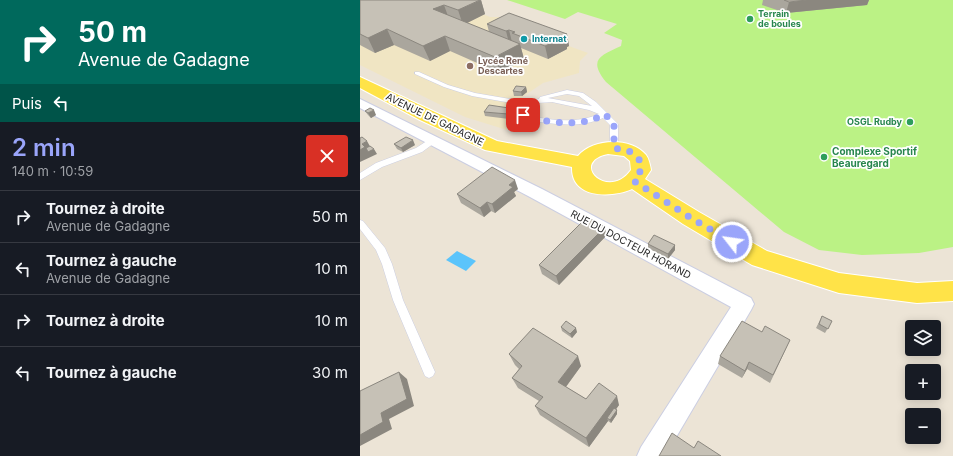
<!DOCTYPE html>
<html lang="fr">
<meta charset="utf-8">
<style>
body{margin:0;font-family:Inter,sans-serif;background:#242831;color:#f1f3f6;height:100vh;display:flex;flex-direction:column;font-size:15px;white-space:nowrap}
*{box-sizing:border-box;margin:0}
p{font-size:13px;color:#9ea1a6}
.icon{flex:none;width:22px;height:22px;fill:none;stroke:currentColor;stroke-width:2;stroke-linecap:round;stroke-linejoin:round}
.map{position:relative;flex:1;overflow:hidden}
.panel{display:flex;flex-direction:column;background:#171b24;width:360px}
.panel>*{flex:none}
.guide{background:#00695c;color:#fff;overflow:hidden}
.fabs{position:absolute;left:545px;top:320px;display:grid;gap:8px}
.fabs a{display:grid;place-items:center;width:36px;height:36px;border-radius:4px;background:#171b24;box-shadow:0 2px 10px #0003;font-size:20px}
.pin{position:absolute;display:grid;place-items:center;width:34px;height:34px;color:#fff;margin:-17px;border-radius:8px;box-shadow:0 2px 6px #0006}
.me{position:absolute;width:44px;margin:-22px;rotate:300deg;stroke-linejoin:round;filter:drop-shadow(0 0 3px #0008)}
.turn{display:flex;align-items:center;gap:14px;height:84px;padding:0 12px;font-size:18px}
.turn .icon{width:52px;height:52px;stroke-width:2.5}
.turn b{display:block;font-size:28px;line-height:34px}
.then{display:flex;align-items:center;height:38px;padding:0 12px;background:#0003;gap:8px;font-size:15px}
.round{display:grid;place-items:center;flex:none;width:42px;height:42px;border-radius:4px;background:#242831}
.headline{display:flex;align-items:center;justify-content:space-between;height:68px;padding:0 12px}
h1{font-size:24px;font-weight:600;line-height:30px;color:#9aa5fa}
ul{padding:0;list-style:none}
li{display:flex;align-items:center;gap:12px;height:52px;padding:0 12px;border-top:1px solid #363941}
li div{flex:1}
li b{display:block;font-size:15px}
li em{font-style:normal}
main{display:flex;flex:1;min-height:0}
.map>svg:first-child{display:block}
.education{fill:#f0e5c3}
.pitch{fill:#bbf285}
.water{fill:#5bc4fb}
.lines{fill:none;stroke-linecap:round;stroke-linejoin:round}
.service-casing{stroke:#cbcee2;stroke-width:1}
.minor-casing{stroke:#cbcee2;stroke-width:2}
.primary-casing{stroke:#fff;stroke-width:2}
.service{fill:#fff;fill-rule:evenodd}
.minor{fill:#fff;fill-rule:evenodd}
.primary{fill:#ffe348;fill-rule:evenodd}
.wall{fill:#aaa69d}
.shaded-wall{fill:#8b877f}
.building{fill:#c6c1b6;stroke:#8b877f}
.route{stroke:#9aa5fa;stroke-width:7;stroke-dasharray:0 12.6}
.leisure-dot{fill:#2e9e5b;stroke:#fff;stroke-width:1.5}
.culture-dot{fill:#0f9aa8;stroke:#fff;stroke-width:1.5}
.education-dot{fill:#8d6e63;stroke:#fff;stroke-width:1.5}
.labels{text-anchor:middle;stroke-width:3.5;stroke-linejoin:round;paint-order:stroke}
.far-leisure-label{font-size:9px;font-weight:bold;fill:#27864d;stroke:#fff;text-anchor:start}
.far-culture-label{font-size:9px;font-weight:bold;fill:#0d838f;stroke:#fff;text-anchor:start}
.far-education-label{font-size:9px;font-weight:bold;fill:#785e54;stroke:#fff;text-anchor:start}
.street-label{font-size:10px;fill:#272727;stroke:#fff}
.leisure-label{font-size:10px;font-weight:bold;fill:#27864d;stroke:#fff;text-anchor:start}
</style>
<main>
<section class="panel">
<div class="guide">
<div class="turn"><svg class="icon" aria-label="right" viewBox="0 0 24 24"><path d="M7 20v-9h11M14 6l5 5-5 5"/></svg><div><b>50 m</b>Avenue de Gadagne</div></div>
<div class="then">Puis<svg class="icon" aria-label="left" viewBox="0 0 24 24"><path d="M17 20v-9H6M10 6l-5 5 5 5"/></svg></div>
</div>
<div class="headline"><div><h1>2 min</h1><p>140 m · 10:59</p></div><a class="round" style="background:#d93025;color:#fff"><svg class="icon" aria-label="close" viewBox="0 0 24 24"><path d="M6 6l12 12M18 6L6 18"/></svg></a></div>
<ul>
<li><svg class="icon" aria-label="right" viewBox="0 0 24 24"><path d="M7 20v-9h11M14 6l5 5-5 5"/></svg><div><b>Tournez à droite</b><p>Avenue de Gadagne</p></div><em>50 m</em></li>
<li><svg class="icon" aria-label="left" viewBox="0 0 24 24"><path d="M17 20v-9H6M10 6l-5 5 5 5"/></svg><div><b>Tournez à gauche</b><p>Avenue de Gadagne</p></div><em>10 m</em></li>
<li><svg class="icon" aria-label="right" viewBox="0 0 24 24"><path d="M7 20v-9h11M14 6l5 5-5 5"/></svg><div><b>Tournez à droite</b></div><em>10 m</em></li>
<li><svg class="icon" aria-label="left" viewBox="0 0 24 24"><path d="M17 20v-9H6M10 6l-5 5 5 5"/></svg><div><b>Tournez à gauche</b></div><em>30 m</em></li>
</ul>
</section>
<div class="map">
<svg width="593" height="456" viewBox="0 0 593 456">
<rect width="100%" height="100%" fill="#ece4d6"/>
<path class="education" d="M0,0L104,6L130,17H148L154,26L228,53L220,61L219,73L183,83L161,98L151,112L149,122L150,130H147L105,117L0,65Z"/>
<path class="pitch" d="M147,0H593V247L559,253L502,255L459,250L424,232L246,82C228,59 240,56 261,46L262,40L244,33L257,24L218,12L205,19Z"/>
<path class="water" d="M97,251L116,261L106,271L86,260Z"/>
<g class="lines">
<defs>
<path id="service" d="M55,72H59L88,85L115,93L167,102L179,99L180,97L207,90L223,93L236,102L258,124V148L254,150L250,148V125L243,118C223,127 201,125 180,122C172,121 165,121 159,115L163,105L112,96L84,87L55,74ZM207,94L219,96L232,106L188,98ZM192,102L229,110L239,114C216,124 192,120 168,116L167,115L170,105L178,103Z
M70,139H76L77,141L62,152L22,167L0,180V173L16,163L56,148Z
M0,220L3,221L25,248L32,264L43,300L75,372L73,376L69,378L65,376L33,300L22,264L16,250L0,229Z"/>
<path id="minor" d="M0,99L182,189L391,298L394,304L391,310L305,456H277L281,447L371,307L170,197L0,108Z"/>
<path id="primary" d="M0,77L137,141L218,156C233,138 271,137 286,155C289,159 290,165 291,170L285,179L339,212L407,251L479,273L557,283L593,281V301L557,303L479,293L392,265L323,224L272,189C252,198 211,199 212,167L125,150L60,120L0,88ZM248,154L264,156L270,161L271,170C248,202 208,162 248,154Z"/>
</defs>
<use href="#service" class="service-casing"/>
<use href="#minor" class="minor-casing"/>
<use href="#primary" class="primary-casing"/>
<use href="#service" class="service"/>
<use href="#minor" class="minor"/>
<use href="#primary" class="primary"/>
</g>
<path class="wall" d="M0,0H121L125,14L107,23L129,32L127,24L207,34L209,46L207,47V49L188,59L161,48L164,59L140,73L90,51L70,61L34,45L15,53L0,45Z
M403,0H509L507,5L426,13L402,5Z
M166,87L167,92L162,96H154L153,91Z
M5,111L16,115L11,118L8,115Z
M124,112L151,113L149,119L125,116Z
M34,144L55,145L43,152L37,149Z
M158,189L154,192L156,196L135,213L131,211L124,217L101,203L97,194Z
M245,227L246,236L199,285L182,274L179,265Z
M288,244L315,245V250L308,259L288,248Z
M462,316L472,321L465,333L456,328Z
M201,327L217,332L212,338L202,331Z
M402,332L430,340L410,383L387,369L382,378L358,364L360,356Z
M149,354L221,366L206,387L226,399L259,405L256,409L257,414L251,423L248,421L229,447L180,415L175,406L179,401L158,388L152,378L159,369L155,365Z"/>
<path class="shaded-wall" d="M121,0L125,14L103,25L98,10Z
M447,0H509L507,5L426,13L429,2Z
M84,5L89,19L73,9Z
M27,29L34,45L15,53L8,38Z
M149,30L152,42L149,43L146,31Z
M207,34L209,46L207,47V49L188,59L185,46Z
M85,36L90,51L70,61L63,46Z
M160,44L164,59L140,73L135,57Z
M166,87L167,92L162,96L161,92Z
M149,108L151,113L149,119L148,114Z
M14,110L16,115L11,118L8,113Z
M53,140L55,145L43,152L41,148Z
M7,141L12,150L14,149L17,154L0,162V150L2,144Z
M155,180L158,189L154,192L156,196L135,213L132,204L149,185Z
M127,202L131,211L124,217L120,208Z
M245,227L246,236L199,285L196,276Z
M315,245V250L308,259V254Z
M216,328L217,332L212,338L210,334Z
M218,356L221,366L202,392L198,382Z
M389,362L387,369L382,378L385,371Z
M39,372L47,379L54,406L29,419L32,429L0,446V435L21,413Z
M257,396L259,405L249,419L247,418L248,421L229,447L226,438Z
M257,410V414L251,423L250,420Z"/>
<path class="building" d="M0,0H120L98,10L84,5L73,9L160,44L135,57L85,36L63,46L27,29L8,38L0,34Z
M424,0H447L429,2Z
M149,13L207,34L204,36L205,37L185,46L152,33L155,32L149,30L146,31L127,24Z
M156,86L166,87L161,92L153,91Z
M129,105L149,108L148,114L124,112Z
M10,108L14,110L8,113L5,111Z
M2,137L7,141L2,144L5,147L0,150V138Z
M46,137L53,140L41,148L34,144Z
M10,146L14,149L8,152L6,148Z
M132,167L155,180L149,185L153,187L132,204L127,202L120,208L97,194Z
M227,217L245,227L196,276L179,265Z
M294,235L315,245L308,254L288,244Z
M462,316L472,321L468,329L459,324Z
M206,321L216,328L210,334L201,327Z
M382,321L402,332L405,326L430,340L413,375L389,362L385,371L360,356Z
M173,328L218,356L198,382L226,399L239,383L257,396L226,438L175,406L183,397L152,378L162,366L149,354Z
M39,372L47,399L21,413L23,422L0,435V391Z
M254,408L257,410L250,420L247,418Z
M312,433L334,448L338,441L361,456H299Z"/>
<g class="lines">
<path class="route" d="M163,115L166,118C194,122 220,128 245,114L254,124V148L269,151L279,159L281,170L274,181L331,218L372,242"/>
</g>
<g class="leisure-dot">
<circle cx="390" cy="19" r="4"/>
<circle cx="550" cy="122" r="4"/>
<circle cx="464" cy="157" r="4"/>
</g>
<circle class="culture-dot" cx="164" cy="39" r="4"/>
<circle class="education-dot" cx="110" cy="66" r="4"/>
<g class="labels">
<g class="far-leisure-label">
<text x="398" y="17">Terrain<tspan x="398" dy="10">de boules</tspan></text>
<text x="542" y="125" text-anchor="end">OSGL Rudby</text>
</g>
<g class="far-culture-label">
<text x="172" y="42">Internat</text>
</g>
<g class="far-education-label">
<text x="118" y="64">Lycée René<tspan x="118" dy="10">Descartes</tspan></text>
</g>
<g class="street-label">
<text transform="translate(75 119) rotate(26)" y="4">AVENUE DE GADAGNE</text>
<text transform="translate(271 244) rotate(28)" y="4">RUE DU DOCTEUR HORAND</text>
</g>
<g class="leisure-label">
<text x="472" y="155">Complexe Sportif<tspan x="472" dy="12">Beauregard</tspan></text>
</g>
</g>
</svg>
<div class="fabs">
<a><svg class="icon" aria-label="layers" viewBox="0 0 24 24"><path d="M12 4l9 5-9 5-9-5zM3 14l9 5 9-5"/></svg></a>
<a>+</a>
<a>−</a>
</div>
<div class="pin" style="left:163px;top:115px;background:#d93025"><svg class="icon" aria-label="arrive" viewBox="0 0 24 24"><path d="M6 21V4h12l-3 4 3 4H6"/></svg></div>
<svg class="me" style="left:372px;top:242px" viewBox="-20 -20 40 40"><circle r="17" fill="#9aa5fa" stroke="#fff" stroke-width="3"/><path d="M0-11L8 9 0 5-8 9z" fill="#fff"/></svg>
</div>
</main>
